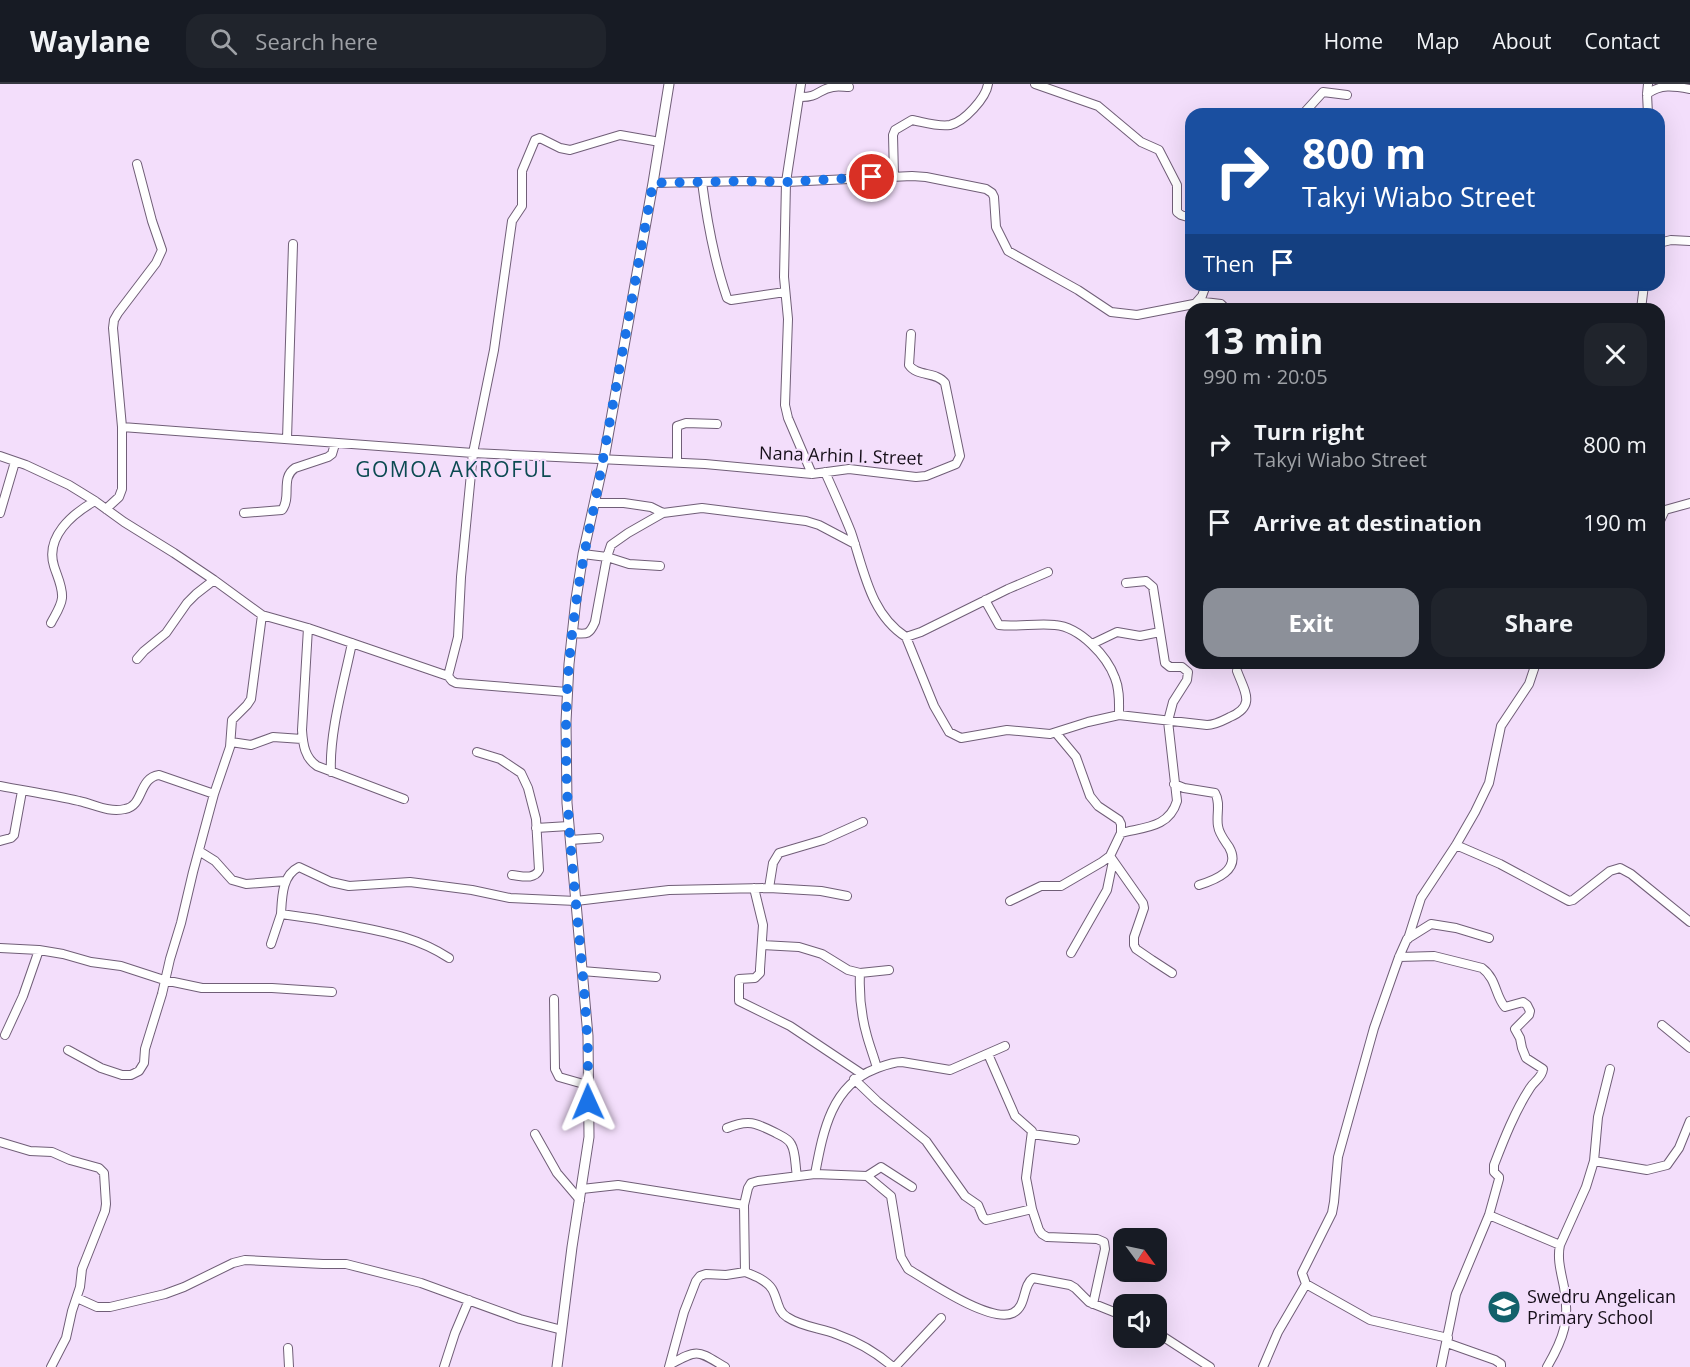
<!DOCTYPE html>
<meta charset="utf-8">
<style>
body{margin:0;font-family:"Open Sans",sans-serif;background:#20242c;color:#f1f3f6;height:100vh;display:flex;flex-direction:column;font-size:22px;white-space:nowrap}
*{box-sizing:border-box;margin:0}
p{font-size:20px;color:#9ea1a6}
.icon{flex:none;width:33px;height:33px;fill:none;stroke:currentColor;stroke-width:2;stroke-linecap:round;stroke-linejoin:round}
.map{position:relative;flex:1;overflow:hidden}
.drawer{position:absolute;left:1185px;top:219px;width:480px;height:366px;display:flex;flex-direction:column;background:#171b24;border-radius:18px;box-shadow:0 6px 24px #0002}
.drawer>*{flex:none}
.hud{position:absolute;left:1185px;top:24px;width:480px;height:183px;border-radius:18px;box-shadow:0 6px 24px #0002;background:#1a4fa0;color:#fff;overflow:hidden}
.needle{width:39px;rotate:123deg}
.fabs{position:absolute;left:1113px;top:1144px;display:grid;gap:12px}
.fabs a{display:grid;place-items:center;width:54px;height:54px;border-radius:12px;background:#171b24;box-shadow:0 6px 24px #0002;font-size:30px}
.pin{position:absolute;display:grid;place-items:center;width:51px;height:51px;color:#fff;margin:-26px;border:3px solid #fff;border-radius:50%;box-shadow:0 2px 6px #0007}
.me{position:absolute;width:66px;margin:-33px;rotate:359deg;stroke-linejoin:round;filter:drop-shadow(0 0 4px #0008)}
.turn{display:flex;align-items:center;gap:21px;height:126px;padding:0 18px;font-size:27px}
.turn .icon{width:78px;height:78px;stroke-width:2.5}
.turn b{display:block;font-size:42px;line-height:51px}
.then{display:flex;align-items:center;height:57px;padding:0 18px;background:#0003;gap:12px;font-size:22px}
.round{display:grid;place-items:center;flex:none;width:63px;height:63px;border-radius:18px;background:#20242c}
.head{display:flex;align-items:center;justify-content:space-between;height:102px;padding:0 18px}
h1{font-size:36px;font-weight:700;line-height:45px}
.cta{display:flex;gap:12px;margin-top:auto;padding:12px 18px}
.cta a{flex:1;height:69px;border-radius:18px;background:#8c9099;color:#fff;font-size:24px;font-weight:700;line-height:69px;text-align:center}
.cta a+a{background:#20242c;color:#f1f3f6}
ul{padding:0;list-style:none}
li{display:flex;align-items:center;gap:18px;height:78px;padding:0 18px}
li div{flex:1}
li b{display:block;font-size:22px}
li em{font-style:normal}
header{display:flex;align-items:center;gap:36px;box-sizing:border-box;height:84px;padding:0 30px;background:#171b24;border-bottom:2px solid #363941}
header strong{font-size:28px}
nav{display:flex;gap:33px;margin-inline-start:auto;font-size:21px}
.search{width:420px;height:54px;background:#20242c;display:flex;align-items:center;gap:15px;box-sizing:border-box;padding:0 21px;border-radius:18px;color:#9ea1a6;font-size:22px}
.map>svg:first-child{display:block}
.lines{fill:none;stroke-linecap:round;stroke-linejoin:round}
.minor-casing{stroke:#705e77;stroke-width:10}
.major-casing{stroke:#705e77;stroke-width:11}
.minor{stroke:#fff;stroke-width:8}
.major{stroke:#fff;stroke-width:9}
.route{stroke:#1a73e8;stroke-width:10;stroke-dasharray:0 18}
.labels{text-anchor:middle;stroke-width:4.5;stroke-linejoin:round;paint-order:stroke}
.street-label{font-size:18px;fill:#160f19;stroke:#f3defb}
.poi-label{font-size:18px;fill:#160f19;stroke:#f3defb;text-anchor:start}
.quarter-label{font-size:21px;letter-spacing:1.5px;fill:#0c4a52;stroke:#f3defb}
</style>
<header>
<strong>Waylane</strong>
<div class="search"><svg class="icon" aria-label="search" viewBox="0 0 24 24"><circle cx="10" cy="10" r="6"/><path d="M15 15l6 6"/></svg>Search here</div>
<nav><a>Home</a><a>Map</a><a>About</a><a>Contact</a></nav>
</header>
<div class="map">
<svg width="1690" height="1283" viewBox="0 0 1690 1283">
<rect width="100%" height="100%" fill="#f3defb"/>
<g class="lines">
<defs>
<path id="minor" d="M801,0L786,98L784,193L788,235L785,321L788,334L812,390
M1035,0L1098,22L1141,58L1159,66L1177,101V128L1181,131L1191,134
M1648,0L1647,10L1648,30
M1647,10C1661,0 1673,2 1690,5
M799,13C819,14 818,5 833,3C838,2 844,3 849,3
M1303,30L1323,8L1347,11
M660,58L620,51L570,66L560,64L540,54L535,56L522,87V122L512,137L494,266L473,369L705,380L812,390L849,385L916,393L926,392L956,380L960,372L945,299C936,287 917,293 909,281L911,250
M894,92L893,51L895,46L912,36C923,38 938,43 950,41C964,38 986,14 988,0
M702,98C707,137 714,176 727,214L731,216L785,208
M653,99L746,97L786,98L912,92L926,93L986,105L992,109L994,113L996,143L1008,167L1078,206L1111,228L1137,231L1204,218L1221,220L1226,225
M1659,159L1671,156L1690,157
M1195,220L1202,212L1206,201
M1641,225L1644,201
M122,343L113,244L114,236L118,229L156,179L162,166L152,137L137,80
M287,355L293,160
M0,372L26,381L69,401L95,417L124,438L174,469L214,496L262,531L308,544L448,592L452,597L456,599L567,608
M677,378V342L686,339L717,340
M825,388C834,408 843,428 851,448C864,486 870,530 906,553L921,548L1008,505L1048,488
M595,419H624L651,423L663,429L702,424L806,437L819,441L855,460
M106,425L119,413L122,405V343L473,369L461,493L458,553L448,592
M0,429L15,378
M244,429L282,426C292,413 280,394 295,384L328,373L332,370L335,360
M1659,439L1665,426L1690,419
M583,470L607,473L629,480L660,482
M985,516L999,541C1018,543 1037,539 1055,541C1080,543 1107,572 1115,594C1120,606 1119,619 1119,631
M51,539C55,531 61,523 62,514C63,503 57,492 54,482C45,453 72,430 95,417
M308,544L302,646C303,661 305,674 317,682L404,715
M572,549C586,550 589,552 595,538L607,473L611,461L628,449L663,429
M906,553L934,622L949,648L961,654L1007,646L1050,650L1088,638L1119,631L1207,641C1215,641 1222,637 1230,633C1256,622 1245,608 1237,587
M1092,560L1117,548L1140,552L1160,548
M137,575L144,567L166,549L187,519L196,510L214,496
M231,658L251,661L273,653L302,655
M477,668L500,675L521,689L528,704L536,735L539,786C534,796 522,792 512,791
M331,688C329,649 344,598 352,559
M1174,700L1184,704L1215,709C1221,719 1216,731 1218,742C1219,750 1225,757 1229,763C1242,786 1215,796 1199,801
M0,702C26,707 53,711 79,717C94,720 108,729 125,725C144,722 138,694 159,691L214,710
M536,744L569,742
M1121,749C1144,743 1169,744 1177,717L1168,637L1173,618L1187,596L1188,588L1182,583H1170L1165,579L1153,503L1146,497L1126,499
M570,756L599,754
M0,757L11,754L14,751L22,707
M1456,761L1500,780L1569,817L1573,816L1610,787L1620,784L1631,790L1690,838
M199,767L215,777L232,796L246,800L285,797
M1110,772L1143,819L1144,824L1134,853V861L1136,865L1152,876L1172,889
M754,804L763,841L760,885V889L755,894L739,895V917L790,942L862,990
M769,804L821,807L847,812
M1010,817L1041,802H1061L1102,778L1110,772L1121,749V740L1119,736L1098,722L1090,712L1076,673L1056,649
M1408,855L1421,814L1456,761L1475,728L1489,699L1501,642L1529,600L1536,579
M271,860L281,830
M762,861L799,863L822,870L848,886L860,889L889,886
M0,864L39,866L63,870L91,878L121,882L164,896L202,904H272L332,908
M1071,869L1107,806L1113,777
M1399,873L1434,872L1482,884C1497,895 1495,912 1505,923L1523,918L1527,921L1530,927L1529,931L1515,945L1520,954L1522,964L1526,974L1543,985C1542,994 1534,997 1530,1004C1515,1027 1504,1055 1494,1081V1088L1499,1093V1095L1489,1131L1456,1210L1441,1283
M449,874C418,854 390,849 354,842C330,837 306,833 281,830C282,813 282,791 299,783L331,798L349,802L410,798L472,806L510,814L576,817L669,806L769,804L773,779L779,769L823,756L863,738
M582,887L656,893
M860,889C859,910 861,931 867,952C870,963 874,973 877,984
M554,915L555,985L559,993L587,1001
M1662,941L1690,964
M5,951L23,912L39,866
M68,966L101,984L122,991H131L139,987L144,979L145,965L162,910L170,875L181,839L193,788L214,710L230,663L232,636L247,621L251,615L262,531
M988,970L1015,1032L1032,1047L1026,1094L1032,1125L1039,1146L1042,1150L1047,1153L1097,1155L1104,1158L1105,1165L1093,1220
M854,995L877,1017L926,1057L965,1112L978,1121L983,1133L986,1136L1032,1125
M727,1044C749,1035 756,1039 776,1049C781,1052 788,1054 791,1060C796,1068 795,1082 797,1092
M535,1050L557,1089L580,1116
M1032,1050L1075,1056
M0,1058L30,1067L52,1068L70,1076L99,1084L104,1089L106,1120L105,1127L82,1185L80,1203L72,1227L66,1254L51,1283
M1594,1077L1647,1086L1667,1081L1679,1064L1690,1037
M815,1090C823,1048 831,1002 875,985C883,982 892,978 902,978L950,986L1005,962
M867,1092L891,1112L901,1173L908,1185C928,1197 991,1240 1013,1229C1027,1222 1022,1202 1033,1194L1070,1201L1075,1204L1089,1218L1124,1232
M582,1105L618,1101L744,1121
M1489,1131L1560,1161
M77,1214L97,1223H110L165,1210L184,1203L233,1179L245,1176L323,1180H346L421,1199L520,1235L562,1246
M1156,1248L1210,1283
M1448,1254L1370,1236L1306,1200L1302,1189L1332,1129L1334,1118L1338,1073L1374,944L1399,873L1407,855L1431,840L1456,844L1489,854
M1447,1259L1495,1276L1501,1280V1283
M288,1264L289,1283
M671,1280C699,1264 698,1267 725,1283
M444,1283L455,1249L469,1216
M669,1283L684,1228L696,1197L700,1192L706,1190L726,1191L745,1188
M893,1283C877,1269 856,1257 836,1250C821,1244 802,1243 787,1233C777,1227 778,1215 772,1205C766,1196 755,1192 745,1188L744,1121L748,1104L751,1099L758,1097L815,1090L867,1092L881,1083L912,1103
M895,1283L941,1234
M1263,1283L1278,1248L1306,1200
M1547,1283C1564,1254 1570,1236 1564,1203C1561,1188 1557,1175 1560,1161L1586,1103L1594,1077L1598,1033L1610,985"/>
<path id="major" d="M557,1283L572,1163L589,1053L588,952L567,719L566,638L569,580L576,515L583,470L604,375L653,99L669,0"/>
</defs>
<use href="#minor" class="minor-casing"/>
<use href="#major" class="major-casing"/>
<use href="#minor" class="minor"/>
<use href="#major" class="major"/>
</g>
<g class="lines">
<path class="route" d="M588,1018C587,996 589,973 587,950C582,854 566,758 566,661C565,579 577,498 595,419L653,99L746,97L786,98L872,93"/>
</g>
<defs>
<symbol id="school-disc" viewBox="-11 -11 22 22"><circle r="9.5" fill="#13616b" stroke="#f3defb"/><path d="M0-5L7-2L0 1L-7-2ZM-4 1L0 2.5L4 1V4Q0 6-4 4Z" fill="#fff"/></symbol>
</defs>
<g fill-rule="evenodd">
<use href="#school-disc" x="1485" y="1204" width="38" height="38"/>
</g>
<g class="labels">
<g class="street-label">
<text transform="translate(841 372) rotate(2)" y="6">Nana Arhin I. Street</text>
</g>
<g class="poi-label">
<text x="1527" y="1219">Swedru Angelican<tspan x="1527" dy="21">Primary School</tspan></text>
</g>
<g class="quarter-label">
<text x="454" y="393">GOMOA AKROFUL</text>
</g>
</g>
</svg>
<div class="fabs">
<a><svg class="needle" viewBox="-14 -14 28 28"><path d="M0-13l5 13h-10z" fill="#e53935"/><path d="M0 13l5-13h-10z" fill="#9ea1a6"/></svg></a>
<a><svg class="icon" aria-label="sound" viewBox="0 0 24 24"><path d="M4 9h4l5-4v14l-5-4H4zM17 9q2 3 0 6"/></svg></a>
</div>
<div class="pin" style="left:872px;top:93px;background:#d93025"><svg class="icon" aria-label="arrive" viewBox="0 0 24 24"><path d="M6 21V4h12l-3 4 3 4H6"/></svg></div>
<svg class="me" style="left:588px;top:1018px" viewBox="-20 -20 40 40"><path d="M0-17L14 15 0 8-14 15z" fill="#1a73e8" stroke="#fff" stroke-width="4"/></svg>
<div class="hud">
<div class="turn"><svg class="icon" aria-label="right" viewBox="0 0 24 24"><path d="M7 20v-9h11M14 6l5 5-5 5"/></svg><div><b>800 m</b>Takyi Wiabo Street</div></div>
<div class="then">Then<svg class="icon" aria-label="arrive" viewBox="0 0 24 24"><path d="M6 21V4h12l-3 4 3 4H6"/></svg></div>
</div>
<section class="drawer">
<div class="head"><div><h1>13 min</h1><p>990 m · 20:05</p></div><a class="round"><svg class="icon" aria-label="close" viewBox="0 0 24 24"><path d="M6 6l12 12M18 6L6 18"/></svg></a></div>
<ul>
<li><svg class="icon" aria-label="right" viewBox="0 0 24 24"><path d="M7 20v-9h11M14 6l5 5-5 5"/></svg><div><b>Turn right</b><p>Takyi Wiabo Street</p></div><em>800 m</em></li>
<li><svg class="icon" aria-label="arrive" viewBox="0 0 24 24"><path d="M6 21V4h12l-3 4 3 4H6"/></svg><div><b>Arrive at destination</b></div><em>190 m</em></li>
</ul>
<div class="cta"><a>Exit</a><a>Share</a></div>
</section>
</div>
